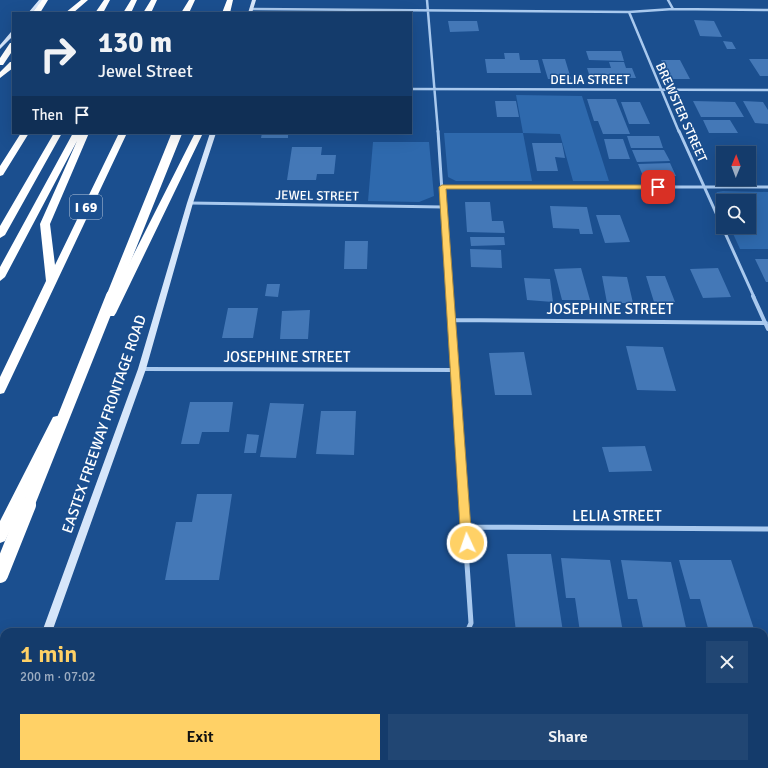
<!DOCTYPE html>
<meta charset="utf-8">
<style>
body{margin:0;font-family:Signika,sans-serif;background:#214673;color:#f1f3f6;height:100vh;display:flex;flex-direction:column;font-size:15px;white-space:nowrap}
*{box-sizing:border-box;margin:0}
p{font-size:13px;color:#9dadc1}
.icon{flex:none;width:22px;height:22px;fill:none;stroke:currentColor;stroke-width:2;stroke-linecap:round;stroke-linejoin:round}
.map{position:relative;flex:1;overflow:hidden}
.sheet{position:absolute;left:0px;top:628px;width:768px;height:140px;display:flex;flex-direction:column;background:#143b6b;border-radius:12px 12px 0 0;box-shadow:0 4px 16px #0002,0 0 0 1px #33557e}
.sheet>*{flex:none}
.hud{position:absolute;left:12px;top:12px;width:400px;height:122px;border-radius:0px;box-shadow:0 4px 16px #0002,0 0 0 1px #33557e;background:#143b6b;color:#f1f3f6;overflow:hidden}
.needle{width:26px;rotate:1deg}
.fabs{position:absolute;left:716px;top:146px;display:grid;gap:8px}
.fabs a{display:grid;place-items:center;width:40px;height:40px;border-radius:0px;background:#143b6b;box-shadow:0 4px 16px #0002,0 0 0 1px #33557e;font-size:20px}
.pin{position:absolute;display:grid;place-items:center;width:34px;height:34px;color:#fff;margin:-17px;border-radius:8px;box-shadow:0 2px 6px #0006}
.me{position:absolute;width:44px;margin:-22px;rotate:357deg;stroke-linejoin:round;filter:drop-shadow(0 0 3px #0008)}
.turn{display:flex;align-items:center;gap:14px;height:84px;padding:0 20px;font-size:18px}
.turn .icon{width:52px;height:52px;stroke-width:2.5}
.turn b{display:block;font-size:28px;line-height:34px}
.then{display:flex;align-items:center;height:38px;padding:0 20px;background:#0003;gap:8px;font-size:15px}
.round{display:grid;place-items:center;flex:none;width:42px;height:42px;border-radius:0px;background:#214673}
.summary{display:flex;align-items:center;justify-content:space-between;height:68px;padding:0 20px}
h1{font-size:24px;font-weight:600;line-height:30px;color:#ffd166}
.button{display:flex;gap:8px;margin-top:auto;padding:8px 20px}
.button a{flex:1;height:46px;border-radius:0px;background:#ffd166;color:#111;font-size:16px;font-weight:600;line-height:46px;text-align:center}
.button a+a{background:#214673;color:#f1f3f6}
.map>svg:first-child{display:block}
.green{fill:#2e69ad}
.building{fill:#4478b7}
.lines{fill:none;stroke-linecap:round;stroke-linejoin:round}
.minor-far3{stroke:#a9c9ee;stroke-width:2.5}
.minor-far2{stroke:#a9c9ee;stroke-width:3}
.minor-far1{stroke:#a9c9ee;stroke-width:4}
.minor{stroke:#a9c9ee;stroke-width:5}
.secondary{fill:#d6e6fa;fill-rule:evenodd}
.motorway{fill:#fff;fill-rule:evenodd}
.motorway-bridge-far2{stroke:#fff;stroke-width:10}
.motorway-bridge-far1{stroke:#fff;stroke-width:12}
.motorway-bridge{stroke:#fff;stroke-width:16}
.route{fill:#ffd166;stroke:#a68842}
.labels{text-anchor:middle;stroke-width:3;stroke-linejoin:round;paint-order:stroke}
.far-street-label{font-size:13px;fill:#fff;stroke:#1b4f8f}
.shield{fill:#1b4f8f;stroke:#bbcadd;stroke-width:1}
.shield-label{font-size:14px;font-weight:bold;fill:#fff}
.street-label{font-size:15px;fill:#fff;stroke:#1b4f8f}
</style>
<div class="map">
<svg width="768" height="768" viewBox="0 0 768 768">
<rect width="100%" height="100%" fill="#1b4f8f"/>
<path class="green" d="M516,95L582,96L609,181H573L560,134L523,133L532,181H456L448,177L444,133H523Z
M373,142H429L434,196L419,202L368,201Z
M723,191L768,192V249H740L730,227H749V201H723V212L715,195L717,192Z"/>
<path class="building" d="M694,20L714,21L722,37L700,36Z
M448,21H477L479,31L450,32Z
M723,41L732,42L736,49H727Z
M586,51H621L624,61L589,60Z
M504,53H519L520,60H538L541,73H487L485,59H505Z
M542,59H565L571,79H548Z
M749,59H768V76H760Z
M661,60H680L690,79H671Z
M609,62H624L626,68H632L636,78L590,77L587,68H611Z
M587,99H616L630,134H603L598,121H594Z
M495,101H516L519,117H497Z
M693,101L735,102L744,117H701Z
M743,101L763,102L768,110V124L755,123Z
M621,102H640L650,124H629Z
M703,120H730L738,133H709Z
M262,133H288V138H261Z
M627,136H659L663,148H631Z
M604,139H623L630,159H609Z
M532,143H562L565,158L555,157L558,171H537Z
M292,147H322L321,155H336L334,174H317L316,180H287Z
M632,150H664L670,161L637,162Z
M670,163L676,176H643L638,164Z
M465,202H490L492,221H503L505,233L467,232Z
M550,206L587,207L593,234H580L579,229L553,228Z
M596,215H620L630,242L605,243Z
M470,237H504L505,245L471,246Z
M345,241H368L367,269H344Z
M470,249L501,250L502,268L471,267Z
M755,259H768V282H766Z
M581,268L590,300H562L554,269Z
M718,268L731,297L703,298L690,269Z
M602,276L627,277L633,303H607Z
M646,276H665L675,302H654Z
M524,278L550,279L553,302L527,300Z
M267,284H280L278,297L265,296Z
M228,308H258L253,338H222Z
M310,310L308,339H280L282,311Z
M626,346L663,347L676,391L637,390Z
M524,352L532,395H495L489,353Z
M190,402H233L229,432H202L199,444H181Z
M270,403L304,404L296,458L260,457Z
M321,411H356L354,455L316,454Z
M247,434L259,435L256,453H244Z
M645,446L652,471L609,472L602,447Z
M197,494H232L219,580H165L176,522H192Z
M507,554H551L563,632H516Z
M561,558L610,560L623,632H580L575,598H566Z
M621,560L671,562L687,632H644L637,599H628Z
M679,560H731L755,632H709L700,599H690Z"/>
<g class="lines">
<path class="minor-far3" d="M427,0L438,132
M668,0L673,9
M251,9L629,12L673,9L768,10
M629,12L679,132
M411,89L768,90"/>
<path class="minor-far2" d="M438,131L449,297
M679,131L754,297
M442,187H768
M190,203L443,207"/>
<path class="minor-far1" d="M449,296L463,506
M753,296L768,329
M451,320L766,323
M142,369L454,370"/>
<path class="minor" d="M463,505L471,623L467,632
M466,527L768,529
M764,741H768"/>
<path class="secondary" d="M39,0H43L32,13H28Z
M252,0H256L252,13H248Z
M11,32H13V36L0,49V45Z
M210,133H216L193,203L146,369L52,632H42L138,369L187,203Z
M4,752V764H8L7,768H0V754Z"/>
<path class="motorway" d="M42,0H48L40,13H32Z
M81,0H88L73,13H65Z
M104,0H110L103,13H95Z
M131,0H137L131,13H123Z
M151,0H157L151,13H143Z
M189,0H195L189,13H181Z
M227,0H233L230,13H222Z
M10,43H13V50L3,65H0V58Z
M10,62H13V68L0,78V72Z
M21,133H29L3,175L0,176V166Z
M54,133H62L5,235L0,238V226Z
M73,133H89L50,224L55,265L119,133H127L6,389L4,393L0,394V377L46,281L40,224L77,141L5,277L0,281V267Z
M195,133H203L116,313L114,316H106L104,313Z
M57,416L61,417L63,421L5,541L0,543V521L53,417Z"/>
<path class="motorway-bridge-far2" d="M111,297L177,133"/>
<path class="motorway-bridge-far1" d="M28,506L112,296"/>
<path class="motorway-bridge" d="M0,575L28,505"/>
</g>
<path class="route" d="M442,185H658L662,187L658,189H446L472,543L470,547L467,548L463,547L461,543L439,187Z"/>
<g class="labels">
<g class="far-street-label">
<text x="590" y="84">DELIA STREET</text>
<text transform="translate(682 112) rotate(66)" y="5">BREWSTER STREET</text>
<text transform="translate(317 195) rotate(1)" y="5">JEWEL STREET</text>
</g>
<rect class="shield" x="70" y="195" width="32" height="24" rx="3"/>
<g class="shield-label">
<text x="86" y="212">I 69</text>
</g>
<g class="street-label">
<text x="610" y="314">JOSEPHINE STREET</text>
<text x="287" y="362">JOSEPHINE STREET</text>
<text transform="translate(104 424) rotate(-71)" y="5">EASTEX FREEWAY FRONTAGE ROAD</text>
<text x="617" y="521">LELIA STREET</text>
</g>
</g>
</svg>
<div class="fabs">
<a><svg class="needle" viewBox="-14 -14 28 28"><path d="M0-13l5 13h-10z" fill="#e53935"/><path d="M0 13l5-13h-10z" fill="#9dadc1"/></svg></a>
<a><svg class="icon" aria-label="search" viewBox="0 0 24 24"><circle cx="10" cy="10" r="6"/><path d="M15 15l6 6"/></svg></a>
</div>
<div class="pin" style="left:658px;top:187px;background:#d93025"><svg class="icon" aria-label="arrive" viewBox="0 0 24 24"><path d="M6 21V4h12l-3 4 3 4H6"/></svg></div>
<svg class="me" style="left:467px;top:543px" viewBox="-20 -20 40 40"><circle r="17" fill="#ffd166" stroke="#fff" stroke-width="3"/><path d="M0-11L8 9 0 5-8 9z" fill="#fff"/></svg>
<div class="hud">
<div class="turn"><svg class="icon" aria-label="right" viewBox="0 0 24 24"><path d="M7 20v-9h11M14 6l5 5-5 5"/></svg><div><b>130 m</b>Jewel Street</div></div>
<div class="then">Then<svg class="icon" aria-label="arrive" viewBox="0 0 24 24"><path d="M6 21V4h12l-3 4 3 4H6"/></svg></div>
</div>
<section class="sheet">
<div class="summary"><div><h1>1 min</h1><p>200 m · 07:02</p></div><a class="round"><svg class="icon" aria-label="close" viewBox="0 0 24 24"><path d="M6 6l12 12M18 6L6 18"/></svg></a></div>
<div class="button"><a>Exit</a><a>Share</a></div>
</section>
</div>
